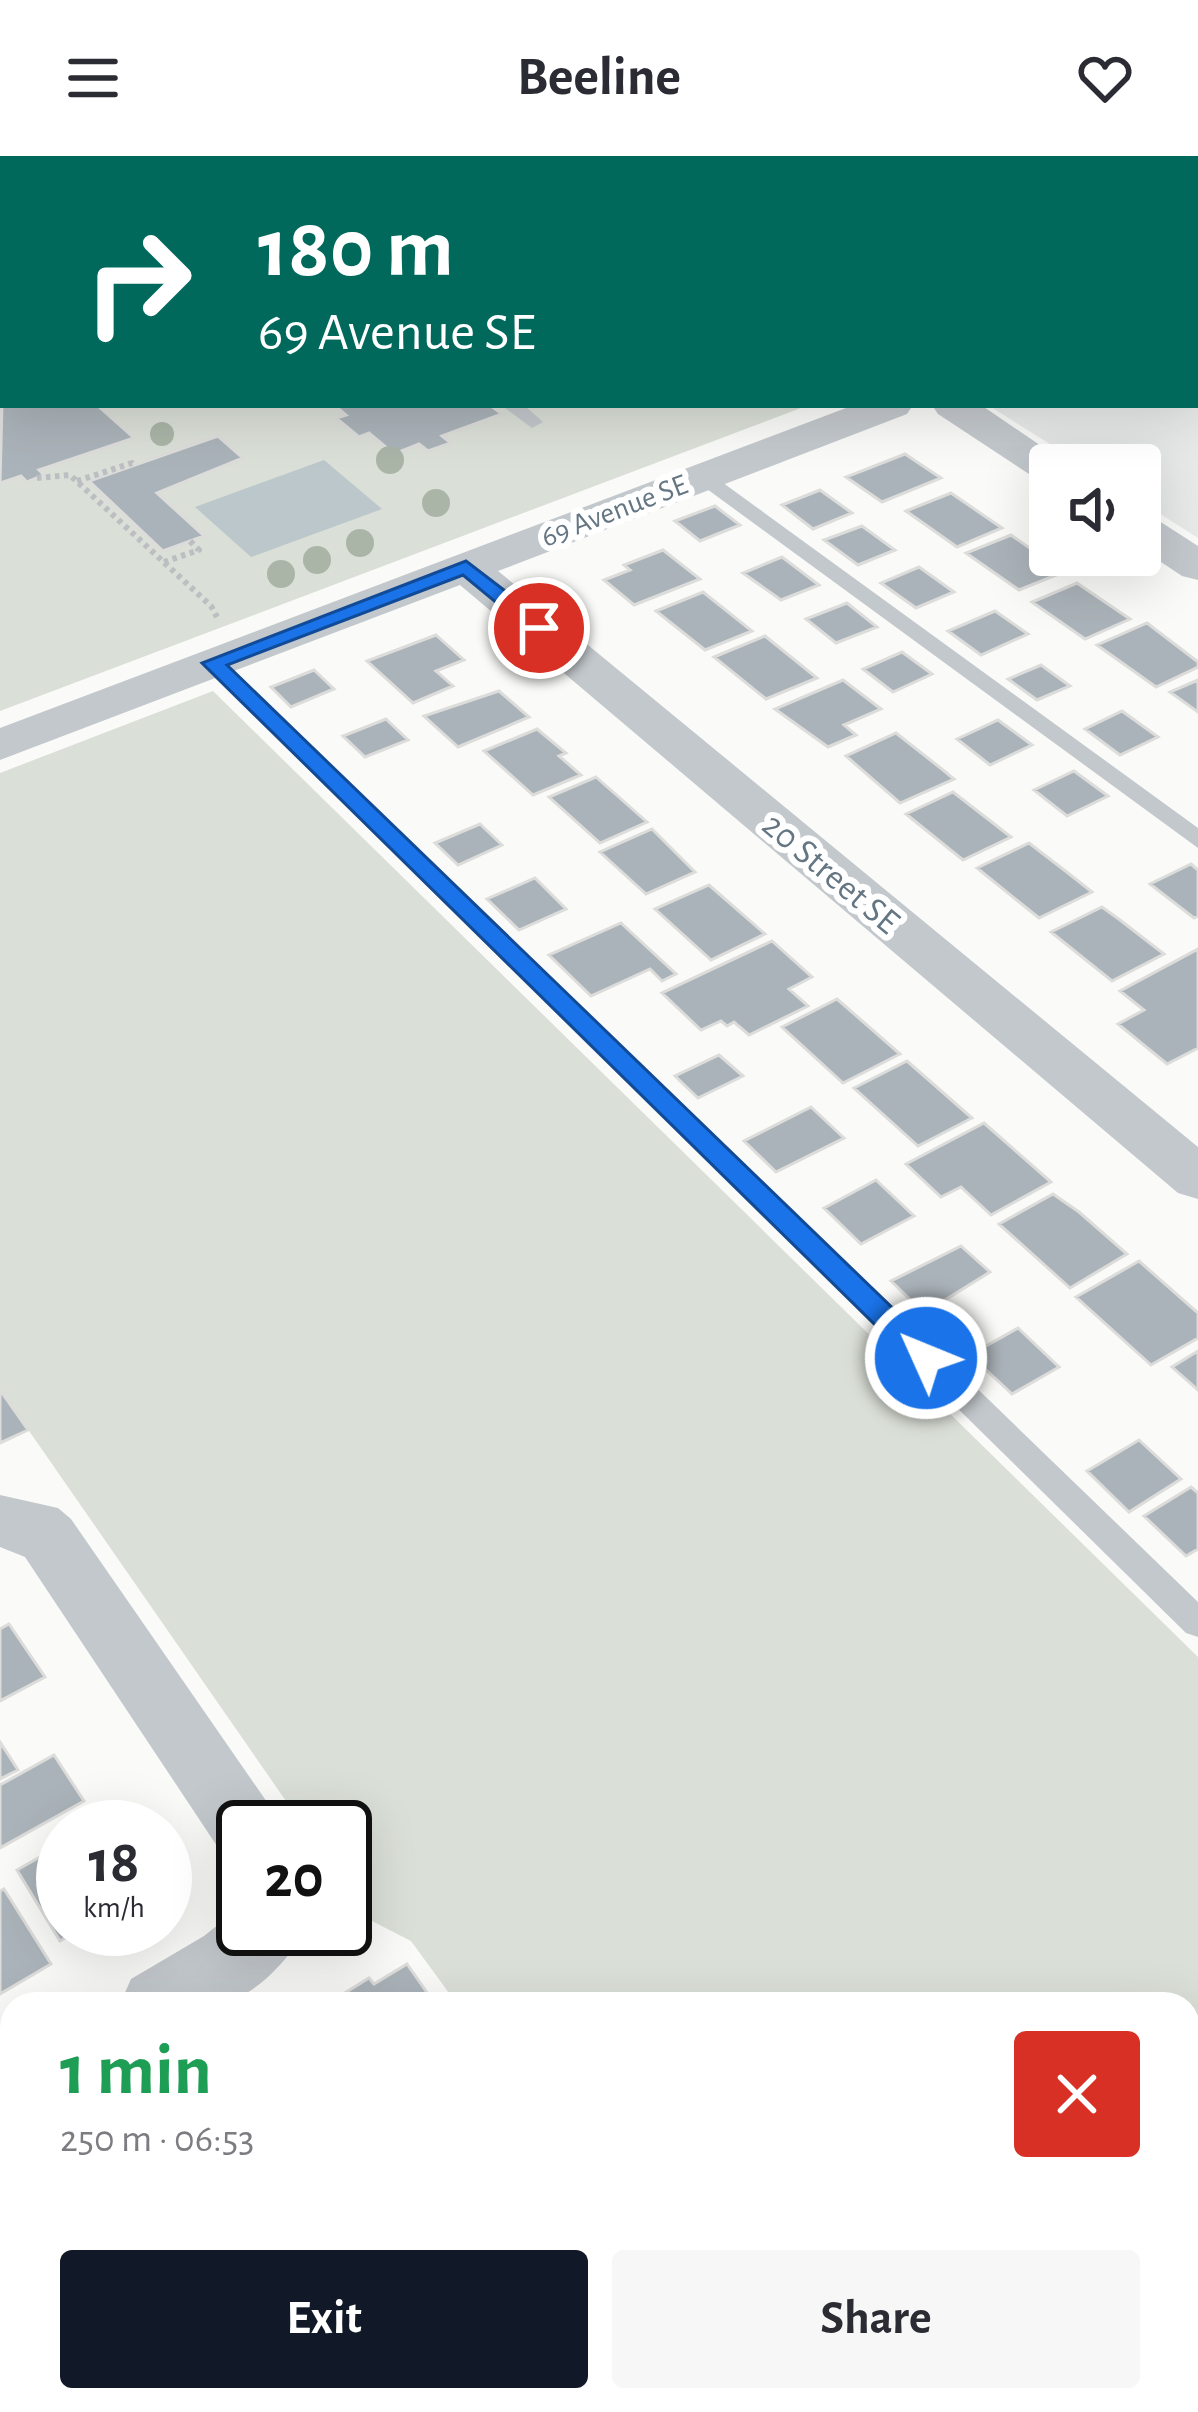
<!DOCTYPE html>
<meta charset="utf-8">
<style>
body{margin:0;font-family:"Alegreya Sans",sans-serif;background:#f7f7f7;color:#2b2b33;height:100vh;display:flex;flex-direction:column;font-size:45px;white-space:nowrap}
*{box-sizing:border-box;margin:0}
p{font-size:39px;color:#7c7c81}
.icon{flex:none;width:66px;height:66px;fill:none;stroke:currentColor;stroke-width:2;stroke-linecap:round;stroke-linejoin:round}
.map{position:relative;flex:1;overflow:hidden}
.side{position:absolute;left:0px;top:1836px;width:1200px;height:420px;display:flex;flex-direction:column;background:#fff;border-radius:36px 36px 0 0;box-shadow:0 12px 48px #0002}
.side>*{flex:none}
.guide{position:absolute;left:0px;top:0px;width:1200px;height:252px;box-shadow:0 12px 48px #0002;background:#00695c;color:#fff;overflow:hidden}
.controls{position:absolute;left:1029px;top:288px;display:grid;gap:24px}
.controls a{display:grid;place-items:center;width:132px;height:132px;border-radius:12px;background:#fff;box-shadow:0 12px 48px #0002;font-size:60px}
.speed{position:absolute;left:36px;top:1644px;display:flex;gap:24px;font-size:60px;font-weight:700;text-align:center}
.speed>*{display:grid;place-content:center;width:156px;height:156px;border-radius:50%;background:#fff;box-shadow:0 12px 48px #0002;line-height:1}
.speed small{font-size:30px;font-weight:400}
.speed .limit{border:6px solid #111;border-radius:18px;background:#fff;color:#111}
.pin{position:absolute;display:grid;place-items:center;width:102px;height:102px;color:#fff;margin:-51px;border:6px solid #fff;border-radius:50%;box-shadow:0 3px 12px #0007}
.me{position:absolute;width:132px;margin:-66px;rotate:314deg;stroke-linejoin:round;filter:drop-shadow(0 0 9px #0008)}
.turn{display:flex;align-items:center;gap:42px;height:252px;padding:0 60px;font-size:54px}
.turn .icon{width:156px;height:156px;stroke-width:2.5}
.turn b{display:block;font-size:84px;line-height:102px}
.round{display:grid;place-items:center;flex:none;width:126px;height:126px;border-radius:12px;background:#f7f7f7}
.headline{display:flex;align-items:center;justify-content:space-between;height:204px;padding:0 60px}
h1{font-size:72px;font-weight:700;line-height:90px;color:#1e9e55}
.primary-button{display:flex;gap:24px;margin-top:auto;padding:24px 60px}
.primary-button a{flex:1;height:138px;border-radius:12px;background:#111827;color:#fff;font-size:48px;font-weight:700;line-height:138px;text-align:center}
.primary-button a+a{background:#f7f7f7;color:#2b2b33}
header{display:flex;justify-content:space-between;align-items:center;height:156px;padding:0 60px;background:#fff;font-size:54px;font-weight:700}
.map>svg:first-child{display:block}
.built{fill:#e8e9e9}
.green{fill:#dadfd7}
.water{fill:#bbc7cb}
.building{fill:#aab3b9;stroke:#dcdcda;stroke-width:3}
.lines{fill:none;stroke-linecap:round;stroke-linejoin:round}
.path{stroke:#bbbfc2;stroke-width:6;stroke-dasharray:4.5 4.5;stroke-linecap:butt}
.service{fill:#c3c8cc;fill-rule:evenodd}
.minor{fill:#c3c8cc;fill-rule:evenodd}
.tree{fill:#aab4a7}
.route{fill:#1a73e8;stroke:#114b97;stroke-width:3}
.labels{text-anchor:middle;stroke-width:12;stroke-linejoin:round;paint-order:stroke}
.far-street-label{font-size:30px;fill:#657683;stroke:#fff}
.street-label{font-size:36px;fill:#657683;stroke:#fff}
</style>
<header><svg class="icon" aria-label="menu" viewBox="0 0 24 24"><path d="M4 6h16M4 12h16M4 18h16"/></svg>Beeline<svg class="icon" aria-label="heart" viewBox="0 0 24 24"><path d="M12 20l-8-8c-3-5 5-10 8-4 3-6 11-1 8 4z"/></svg></header>
<div class="map">
<svg width="1198" height="2256" viewBox="0 0 1198 2256">
<rect width="100%" height="100%" fill="#fafaf8"/>
<path class="built" d="M1198,49V382L1140,345V309H1083L988,249H1197Z"/>
<path class="green" d="M0,0L533,3H3V249H809L0,555Z
M213,535L1198,1501V2256H892L883,2244H1188V1848H457L411,1785L368,1763L345,1730V1671H304L0,1233V617Z"/>
<path class="water" d="M324,304L382,353L251,401L195,351Z"/>
<path class="building" d="M3,207V249H97L134,282L39,314L44,319L27,326L21,320L0,327Z
M334,249H490L502,258L442,280L451,287L428,295L419,288L394,298L369,277L359,281L336,262L346,259Z
M218,280L243,302L157,337L204,380L163,395L89,325Z
M905,298L941,322L882,346L846,321Z
M820,334L852,357L813,373L782,349Z
M951,337L1002,372L957,391L906,355Z
M715,350L740,369L700,385L675,365Z
M862,370L895,394L858,409L824,384Z
M1011,379L1064,416L1019,434L966,397Z
M663,394L700,423L634,449L604,424L630,414L624,409Z
M782,401L819,429L781,444L743,417Z
M919,411L954,436L916,452L881,427Z
M1077,427L1130,463L1085,483L1032,446Z
M703,436L752,475L705,494L656,455Z
M847,447L877,471L836,487L806,463Z
M995,455L1028,478L981,499L948,475Z
M1147,467L1198,506V511L1156,531L1097,489Z
M436,479L464,504L436,515L453,530L413,547L367,505Z
M765,480L817,522L766,543L714,501Z
M902,496L932,518L893,536L863,513Z
M1041,509L1070,530L1037,544L1008,523Z
M314,514L334,533L291,551L271,531Z
M843,524L881,553L844,569L856,579L828,591L775,553Z
M1198,524V556L1170,536Z
M499,535L529,561L458,591L424,560Z
M1122,555L1158,581L1120,599L1085,573Z
M386,563L408,584L365,601L343,580Z
M998,564L1032,589L990,609L957,583Z
M537,573L566,597L559,600L581,619L533,639L484,595Z
M896,577L943,614L954,623L900,647L846,600Z
M1074,615L1108,640L1067,660L1034,634Z
M596,621L647,666L600,687L549,641Z
M953,636L1011,681L963,704L906,658Z
M480,668L502,689L458,709L435,687Z
M652,673L695,716L646,738L600,696Z
M1029,687L1068,717L1092,736L1039,762L977,712Z
M1191,708L1198,714V760L1194,762L1150,728Z
M535,722L566,753L519,774L487,743Z
M709,729L765,778L711,804L655,753Z
M1102,751L1120,764L1164,798L1112,825L1051,776Z
M621,767L676,818L662,825L650,813L591,840L549,799Z
M772,785L812,821L789,833L808,850L749,879L734,866L727,870L721,865L701,874L662,837Z
M1198,793V892L1167,908L1118,868L1144,854L1120,835Z
M837,843L900,898L843,927L782,871Z
M719,899L743,920L698,942L675,920Z
M907,905L972,962L918,990L854,932Z
M811,951L844,982L776,1016L744,985Z
M984,967L1051,1026L991,1059L961,1031L941,1041L906,1008Z
M876,1024L914,1060L861,1088L824,1052Z
M1053,1038L1079,1056L1127,1098L1070,1132L999,1068Z
M961,1090L990,1116L924,1157L891,1125Z
M1139,1105L1198,1157V1182L1151,1209L1076,1141Z
M1018,1172L1059,1211L1012,1238L970,1199Z
M1198,1195V1234L1172,1211Z
M0,1234L28,1274L0,1287Z
M1139,1284L1181,1323L1129,1356L1087,1315Z
M1191,1331L1198,1337V1393L1186,1400L1144,1360Z
M9,1468L45,1521L0,1545V1473Z
M0,1586L18,1614L0,1623Z
M54,1599L84,1645L0,1692V1629Z
M130,1650L143,1671H93L111,1661Z
M63,1688V1773H80L60,1785L17,1714Z
M4,1733L51,1808L0,1838V1735Z
M407,1808L435,1848L332,1845L369,1822L374,1828Z
M12,2043V2127L0,2105V2050Z
M41,2244H112L94,2256H47Z
M257,2244H318L301,2256H264Z
M374,2244H471L479,2256H356Z"/>
<g class="lines">
<path class="path" d="M37,322L70,319L211,450L217,461
M77,325L132,307L135,310
M164,406L199,394L190,385"/>
<path class="service" d="M860,0H881L883,3H862Z
M501,249H524L543,266L532,272Z
M704,313L1198,672V692L696,325V315Z
M213,500L221,502L1198,1446V1481L1186,1477L205,512L201,507Z"/>
<path class="minor" d="M555,0H594L596,3H557Z
M1197,19H1198V42H1197Z
M854,249H913L907,258L498,415L1198,991V1043L1178,1037L460,429L0,604V572Z
M932,249H981L1069,309H1050V326L1035,322L938,258Z
M1140,359L1156,363L1198,390V424L1182,420L1140,392Z
M0,1339L58,1352L71,1363L269,1649L280,1671H243V1702L219,1693L25,1401L0,1391Z
M243,1749V1773H305C291,1802 256,1839 223,1848C198,1855 147,1848 120,1848L131,1823L204,1780Z
M12,1899V1974L0,1978V1903Z
M698,2244H872L877,2256H693Z"/>
</g>
<g class="tree">
<circle cx="162" cy="278" r="12"/>
<circle cx="390" cy="304" r="14"/>
<circle cx="436" cy="347" r="14"/>
<circle cx="360" cy="387" r="14"/>
<circle cx="317" cy="404" r="14"/>
<circle cx="281" cy="418" r="14"/>
</g>
<path class="route" d="M466,405L547,467V476H532L463,419L227,509L936,1194L940,1202L936,1209H916L202,507Z"/>
<g class="labels">
<g class="far-street-label">
<text transform="translate(614 354) rotate(-21)" y="10">69 Avenue SE</text>
</g>
<g class="street-label">
<text transform="translate(832 716) rotate(40)" y="13">20 Street SE</text>
</g>
</g>
</svg>
<div class="controls">
<a><svg class="icon" aria-label="sound" viewBox="0 0 24 24"><path d="M4 9h4l5-4v14l-5-4H4zM17 9q2 3 0 6"/></svg></a>
</div>
<div class="speed"><div>18<small>km/h</small></div><div class="limit">20</div></div>
<div class="pin" style="left:539px;top:472px;background:#d93025"><svg class="icon" aria-label="arrive" viewBox="0 0 24 24"><path d="M6 21V4h12l-3 4 3 4H6"/></svg></div>
<svg class="me" style="left:926px;top:1202px" viewBox="-20 -20 40 40"><circle r="17" fill="#1a73e8" stroke="#fff" stroke-width="3"/><path d="M0-11L8 9 0 5-8 9z" fill="#fff"/></svg>
<div class="guide">
<div class="turn"><svg class="icon" aria-label="right" viewBox="0 0 24 24"><path d="M7 20v-9h11M14 6l5 5-5 5"/></svg><div><b>180 m</b>69 Avenue SE</div></div>
</div>
<section class="side">
<div class="headline"><div><h1>1 min</h1><p>250 m · 06:53</p></div><a class="round" style="background:#d93025;color:#fff"><svg class="icon" aria-label="close" viewBox="0 0 24 24"><path d="M6 6l12 12M18 6L6 18"/></svg></a></div>
<div class="primary-button"><a>Exit</a><a>Share</a></div>
</section>
</div>
